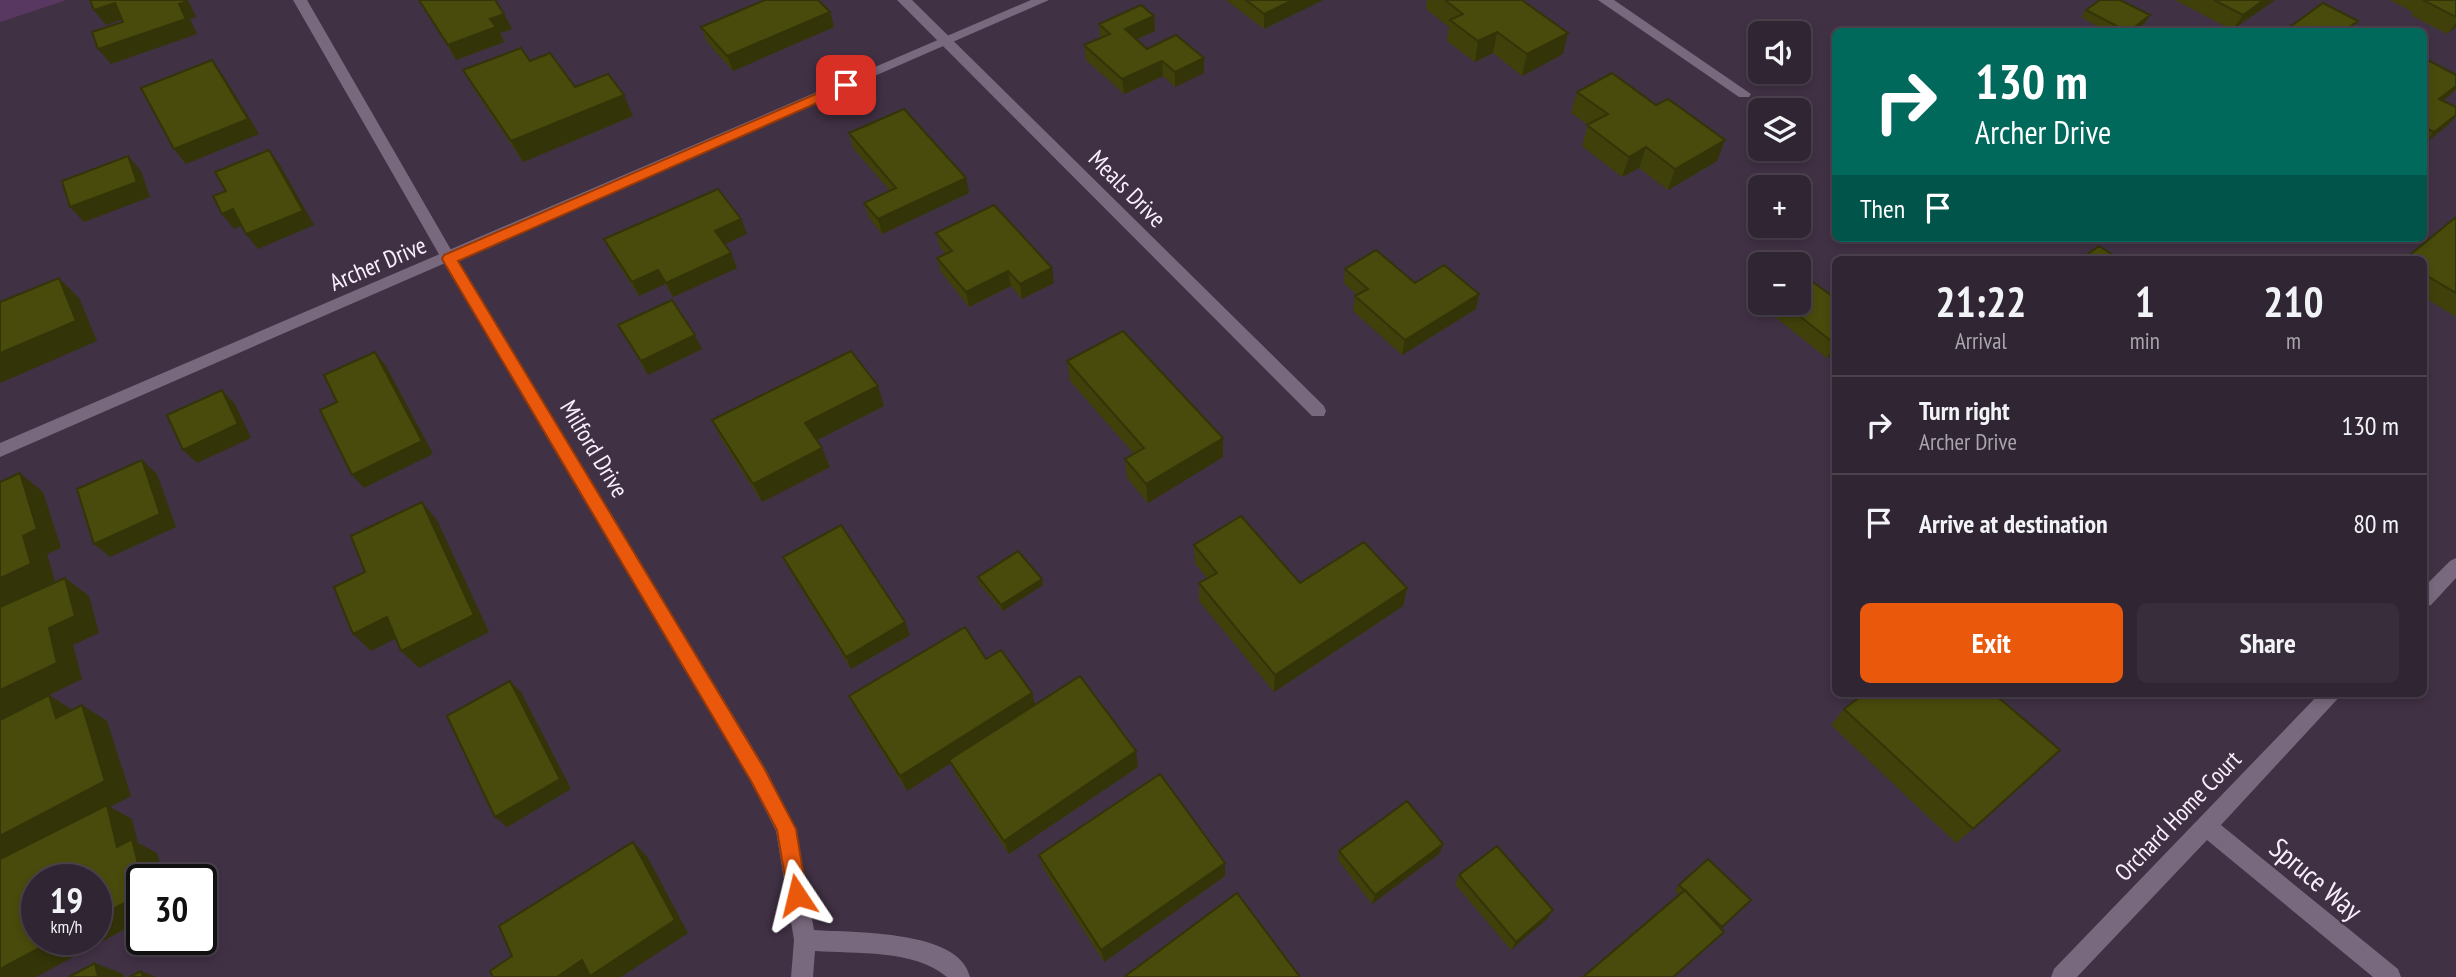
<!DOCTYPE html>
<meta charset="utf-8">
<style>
body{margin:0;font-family:"PT Sans Narrow",sans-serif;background:#382d3b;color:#f1f3f6;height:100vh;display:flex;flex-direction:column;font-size:26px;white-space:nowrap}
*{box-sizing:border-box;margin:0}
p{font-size:23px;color:#a8a5ac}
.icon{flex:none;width:38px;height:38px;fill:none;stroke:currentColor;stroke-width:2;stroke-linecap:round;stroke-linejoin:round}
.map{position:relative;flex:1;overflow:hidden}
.side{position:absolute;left:1832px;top:256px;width:595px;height:441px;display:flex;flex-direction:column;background:#302533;border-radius:10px;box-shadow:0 4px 10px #0003,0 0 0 2px #4b424e}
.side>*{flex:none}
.banner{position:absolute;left:1832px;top:28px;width:595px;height:214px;border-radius:10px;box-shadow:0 4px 10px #0003,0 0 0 2px #4b424e;background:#00695c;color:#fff;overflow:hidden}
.buttons{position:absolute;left:1748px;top:21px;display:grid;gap:14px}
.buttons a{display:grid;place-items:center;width:63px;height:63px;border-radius:10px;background:#302533;box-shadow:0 4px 10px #0003,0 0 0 2px #4b424e;font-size:35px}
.speed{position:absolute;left:21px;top:864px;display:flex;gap:14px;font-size:35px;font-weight:700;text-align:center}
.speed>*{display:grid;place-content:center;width:91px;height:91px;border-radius:50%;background:#302533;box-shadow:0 4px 10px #0003,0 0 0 2px #4b424e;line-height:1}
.speed small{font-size:18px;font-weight:400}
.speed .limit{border:4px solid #111;border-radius:10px;background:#fff;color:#111}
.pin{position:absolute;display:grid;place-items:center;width:60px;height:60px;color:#fff;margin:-30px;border-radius:14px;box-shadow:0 4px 10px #0006}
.me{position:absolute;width:77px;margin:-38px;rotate:350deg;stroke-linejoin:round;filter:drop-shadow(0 0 5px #0008)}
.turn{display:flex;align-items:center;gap:24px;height:147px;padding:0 28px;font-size:32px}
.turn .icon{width:91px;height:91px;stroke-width:2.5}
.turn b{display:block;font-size:49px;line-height:60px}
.then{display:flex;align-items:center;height:66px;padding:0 28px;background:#0003;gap:14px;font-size:26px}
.eta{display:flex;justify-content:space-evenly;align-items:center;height:119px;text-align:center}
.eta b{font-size:42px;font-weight:700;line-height:49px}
.action{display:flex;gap:14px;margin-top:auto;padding:14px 28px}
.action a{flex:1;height:80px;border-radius:10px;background:#ea580c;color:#fff;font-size:28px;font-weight:700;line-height:80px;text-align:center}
.action a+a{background:#382d3b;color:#f1f3f6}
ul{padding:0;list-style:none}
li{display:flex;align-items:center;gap:21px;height:98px;padding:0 28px;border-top:2px solid #4b424e}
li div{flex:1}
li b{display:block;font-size:26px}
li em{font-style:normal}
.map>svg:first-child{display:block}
.green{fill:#583861}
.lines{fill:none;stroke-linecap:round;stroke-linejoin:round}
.minor{fill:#79697e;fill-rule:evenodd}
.tertiary{fill:#79697e;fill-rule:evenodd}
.wall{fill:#3f400a}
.shaded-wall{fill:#333408}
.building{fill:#494b0c;stroke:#333408;stroke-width:2}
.route{fill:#ea580c;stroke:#983908;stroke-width:2}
.labels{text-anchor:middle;stroke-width:5;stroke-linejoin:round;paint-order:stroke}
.street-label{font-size:24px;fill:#faf0fd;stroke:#403144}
.near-street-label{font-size:28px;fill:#faf0fd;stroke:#403144}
</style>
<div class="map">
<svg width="2456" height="977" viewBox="0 0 2456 977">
<rect width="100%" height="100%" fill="#403144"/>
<path class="green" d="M0,0H66L0,22Z"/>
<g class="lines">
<path class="minor" d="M293,0H307L454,255L765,768L796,829L814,930C853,933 959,929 970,977H947C914,949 856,954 815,951L813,977H791L794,940L776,831L751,782L444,263Z
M897,0H912L1324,406L1326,411L1324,416H1312Z
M1598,0H1614L1751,94L1749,97H1739Z
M2456,558V578L2431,605L2424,607V587L2450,561Z
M2320,693H2343L2221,825L2398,969L2401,977H2373L2207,840L2077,977H2051L2054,969Z"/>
<path class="tertiary" d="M1031,0H1049L0,457V443Z"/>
</g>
<path class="wall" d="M419,0H495L504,14L512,29L500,33L504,42L456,60Z
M1226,0H1323L1264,29Z
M1427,0H1522L1563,54L1522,76L1493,53L1475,62L1447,41L1449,27L1426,9Z
M2175,0H2275L2232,30Z
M2390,0H2456V27L2447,34L2411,15L2413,12Z
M2086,10L2150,15L2145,23L2133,32H2108L2081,17Z
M830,12L834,27L733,71L707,42L701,27Z
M1154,16L1155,31L1136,39L1147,49L1204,73L1175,87L1163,76L1124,94L1086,60L1084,45L1100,38L1099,24Z
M2424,58L2456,75V89L2443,101L2448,125L2424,144Z
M530,61L575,87L633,116L523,162L475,91L463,70Z
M1577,92L1717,161L1668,190L1639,168L1622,177L1582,146L1588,125L1571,113Z
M849,133L966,178L969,193L882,234L869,218L864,203L890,191L853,148Z
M2456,217V317L2424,297V259Z
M936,233L1054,283L1022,299L1011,286L969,307L941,272L937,258L945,254L940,247Z
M747,234L724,244L731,253L737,268L673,297L665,284L639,296L611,254L604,239Z
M1345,269L1415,283L1479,294L1476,309L1402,355L1353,311L1355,296L1357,295L1344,283Z
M1760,279V303H1799L1836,299V352L1827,358L1750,297L1756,282Z
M618,325L702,349L648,375Z
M1067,361L1223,457L1148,503L1127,478L1125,459L1134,454L1070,381Z
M884,406L817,440L830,467L762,502L721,439L712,420Z
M1194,545L1300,583L1407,588L1403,606L1274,692L1199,601V583L1207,578L1195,563Z
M783,557L910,635L851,669L789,569Z
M978,577L1043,585L1003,611L979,584Z
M986,659L1032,693L1035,705L1138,767L1009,854L956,775L951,763L907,791L857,712L849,696Z
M1844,709L1973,829L1956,843L1831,725Z
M1443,844L1439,854L1372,904L1338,860L1339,851Z
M1039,855L1225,876L1104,962L1043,868Z
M1459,875L1547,919L1511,950L1455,884Z
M1679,885L1751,900L1721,929L1716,941L1675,890Z"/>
<path class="shaded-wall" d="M184,0H188L196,17L190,19L197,34L111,64L98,49Z
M1293,0H1323L1264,29V14Z
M2264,0H2275L2232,30L2243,15Z
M115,3L126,18L106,25L94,10Z
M830,12L834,27L733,71L727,56Z
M504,14L512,29L500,33L504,42L456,60L448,45L490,19Z
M2150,15L2145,23L2133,32H2128Z
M1154,16L1155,31L1126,44L1125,29Z
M2456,23V27L2447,34Z
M1497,32L1493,53L1475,62L1478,41Z
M1568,33L1563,54L1522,76L1527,54Z
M1204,58V73L1175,87V72Z
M212,60L223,75L259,134L186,164L174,149Z
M1162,61L1163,76L1124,94L1122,79Z
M2456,86V89L2451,94L2426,114L2439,99Z
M624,95L633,116L523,162L511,141Z
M2456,115V116L2448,125L2424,144L2434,132Z
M1725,140L1717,161L1668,190L1675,169Z
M1646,147L1639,168L1622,177L1629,157Z
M269,150L280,165L314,225L258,249L246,234Z
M128,156L141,171L150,197L84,222L70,207Z
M966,178L969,193L882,234L878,219Z
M233,209L245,224L234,229L222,214Z
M741,219L747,234L721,246L715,231Z
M731,253L737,268L673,297L666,283Z
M1052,268L1054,283L1022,299L1020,284Z
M658,270L665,284L639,296L632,282Z
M1008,271L1011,286L969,307L966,292Z
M59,278L79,298L97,341L0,383V353Z
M1479,294L1476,309L1402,355L1405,340Z
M695,335L702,349L648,375L641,361Z
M1836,343V352L1827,358Z
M375,352L386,366L433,454L364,488L352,475Z
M878,386L884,406L813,442L805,423Z
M222,390L235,404L251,438L197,463L183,450Z
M1223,438V457L1148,503L1146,484Z
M822,448L830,467L762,502L753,484Z
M142,460L157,474L176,527L110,557L94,544Z
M20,473L43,492L61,548L47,554L55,581L0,607V578Z
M422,502L437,520L489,632L419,668L401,651Z
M65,578L89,596L99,633L73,645L82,679L49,695L74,711L56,718L49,695L0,719V690L49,628Z
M1042,579L1043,585L1003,611L1001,605Z
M1407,588L1403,606L1274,692L1275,675Z
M387,617L405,634L371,651L353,634Z
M905,622L910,635L851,669L846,657Z
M510,681L521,692L571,789L507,827L495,817Z
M1032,693L1036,709L949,760L951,763L907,791L900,776Z
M82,705L107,721L131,796L110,807L132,819L138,843L157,853L164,880H142L117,847L0,862V836Z
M1136,751L1138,767L1009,854L1004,841Z
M633,842L647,856L688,933L621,977H557Z
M1443,844L1439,854L1372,904L1375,895Z
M1225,863V876L1104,962L1101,950Z
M142,894V920L36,977H0V969L55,940H96V918Z
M1553,910L1547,919L1511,950L1516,942Z
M95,963L123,974L124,977H98Z
M141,971L156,977H143Z"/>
<path class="building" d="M90,0H184L185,2L179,4L186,19L98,49L92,32L123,22L115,3L94,10Z
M419,0H495L504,14L490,19L496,27L448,45Z
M765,0H818L830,12L727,56L701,27Z
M1246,0H1293L1264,14Z
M1445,0H1522L1568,33L1527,54L1497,32L1478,41L1450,20L1463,14Z
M2100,0H2120L2150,15L2128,32L2086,10Z
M2214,0H2264L2243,15Z
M2423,0H2456V17Z
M2323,3L2358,21L2351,26L2362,32H2283Z
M1141,5L1154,16L1125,29L1147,49L1176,35L1204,58L1175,72L1162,61L1122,79L1084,45L1110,34L1099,24Z
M521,48L530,61L550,53L575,87L608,74L624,95L511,141L463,70Z
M2424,58L2456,75V86L2439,99L2456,107V115L2434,132L2424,127Z
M212,60L248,119L174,149L141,88Z
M1612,73L1656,105L1668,99L1725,140L1675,169L1646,147L1629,157L1587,125L1608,114L1577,92Z
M904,109L966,178L878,219L864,203L896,188L849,133Z
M269,150L303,211L246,234L233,209L222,214L213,196L226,191L215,172Z
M128,156L137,182L70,207L62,181Z
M718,189L741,219L715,231L731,253L666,283L658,270L632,282L604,239Z
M994,205L1052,268L1020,284L1008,271L966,292L937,258L952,251L936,233Z
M2456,217V293L2424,274V259H2405Z
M2099,246L2119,259H2081Z
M1376,250L1415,283L1444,265L1479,294L1405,340L1355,296L1368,289L1345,269Z
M1799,272L1836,299L1835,344L1783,303H1799Z
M59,278L76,321L0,353V302Z
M672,300L695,335L641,361L618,325Z
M1123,331L1223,438L1146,484L1125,459L1144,448L1067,361Z
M851,351L878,386L805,423L822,448L753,484L712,420Z
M375,352L422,441L352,475L320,410L337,402L324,375Z
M222,390L238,424L183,450L167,415Z
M142,460L160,514L94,544L77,489Z
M20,473L37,529L23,536L31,564L0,578V482Z
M422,502L474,615L401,651L387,617L353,634L334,587L365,572L351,536Z
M1241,516L1300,583L1364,542L1407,588L1275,675L1199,583L1217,573L1194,545Z
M841,525L905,622L846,657L783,557Z
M1018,551L1042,579L1001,605L978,577Z
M65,578L75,616L49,628L57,663L0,690V607Z
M965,627L986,659L1001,650L1032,693L900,776L849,696Z
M1080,676L1136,751L1004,841L949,760Z
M510,681L560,779L495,817L447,716Z
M1865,693H1993L2060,750L1973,829L1844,709Z
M49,695L56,718L82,705L105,781L0,836V720Z
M1160,774L1225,863L1101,950L1039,855Z
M1407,801L1443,844L1375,895L1339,851Z
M107,805L117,847L132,839L142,880V894L96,918V880H37V940H55L0,969V859Z
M633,842L675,920L590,976L582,960L557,977H493L490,971L512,956L499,926Z
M1497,846L1553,910L1516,942L1459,875Z
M1708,859L1751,900L1722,927L1679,885Z
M1685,890L1724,932L1673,977H1583Z
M1237,893L1300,977H1124Z
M95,963L98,977H69Z
M141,971L143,977H130Z"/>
<path class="route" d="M846,81L852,85L851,88L458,261L764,768L796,829L807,895L804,902L797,905L791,902L788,895L777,830L751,781L442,259L444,255Z"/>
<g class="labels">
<g class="street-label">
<text transform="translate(1127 189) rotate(45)" y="8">Meals Drive</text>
<text transform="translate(378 264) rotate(-23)" y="8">Archer Drive</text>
<text transform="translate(594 449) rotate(59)" y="8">Milford Drive</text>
<text transform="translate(2178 816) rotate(-46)" y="8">Orchard Home Court</text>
</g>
<g class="near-street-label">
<text transform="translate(2316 879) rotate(40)" y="10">Spruce Way</text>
</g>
</g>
</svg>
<div class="buttons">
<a><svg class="icon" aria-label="sound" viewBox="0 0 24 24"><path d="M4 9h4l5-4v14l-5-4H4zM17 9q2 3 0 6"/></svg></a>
<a><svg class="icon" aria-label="layers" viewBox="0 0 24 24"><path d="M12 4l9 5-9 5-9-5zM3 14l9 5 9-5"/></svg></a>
<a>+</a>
<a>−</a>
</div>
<div class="speed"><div>19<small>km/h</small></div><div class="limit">30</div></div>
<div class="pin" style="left:846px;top:85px;background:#d93025"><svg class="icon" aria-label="arrive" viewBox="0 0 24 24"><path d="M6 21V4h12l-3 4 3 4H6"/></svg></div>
<svg class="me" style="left:797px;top:895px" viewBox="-20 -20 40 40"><path d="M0-17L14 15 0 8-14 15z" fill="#ea580c" stroke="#fff" stroke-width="4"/></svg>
<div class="banner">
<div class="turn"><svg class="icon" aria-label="right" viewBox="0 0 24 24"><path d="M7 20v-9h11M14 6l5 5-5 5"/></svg><div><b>130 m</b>Archer Drive</div></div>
<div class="then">Then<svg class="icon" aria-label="arrive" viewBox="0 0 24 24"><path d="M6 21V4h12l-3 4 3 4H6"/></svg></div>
</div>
<section class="side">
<div class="eta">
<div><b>21:22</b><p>Arrival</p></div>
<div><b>1</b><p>min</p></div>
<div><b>210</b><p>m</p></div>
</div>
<ul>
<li><svg class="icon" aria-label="right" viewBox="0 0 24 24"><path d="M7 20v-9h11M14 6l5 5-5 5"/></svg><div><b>Turn right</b><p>Archer Drive</p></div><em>130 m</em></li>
<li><svg class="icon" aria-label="arrive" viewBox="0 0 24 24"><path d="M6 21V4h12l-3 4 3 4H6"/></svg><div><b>Arrive at destination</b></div><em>80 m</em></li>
</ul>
<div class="action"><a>Exit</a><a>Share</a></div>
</section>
</div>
